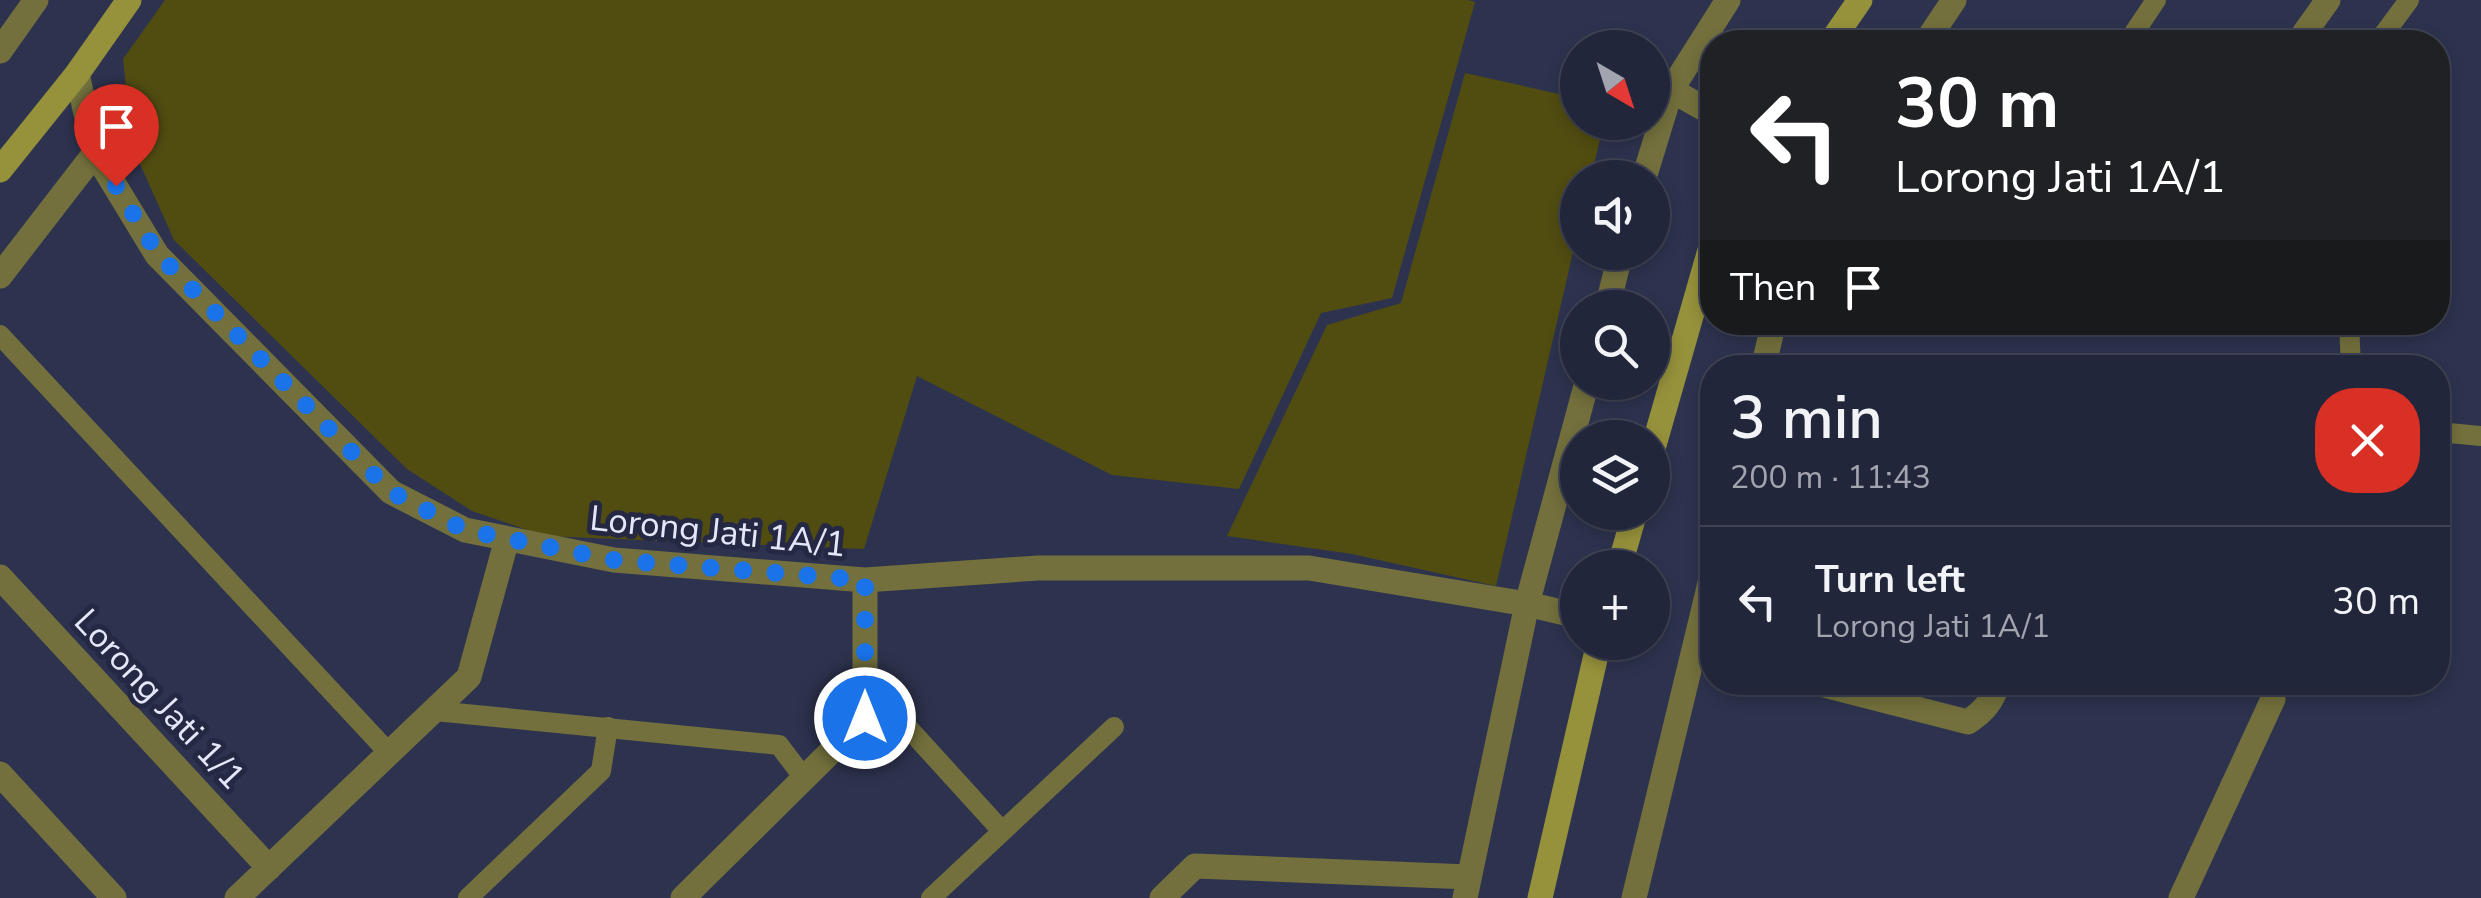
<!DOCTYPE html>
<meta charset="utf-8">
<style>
body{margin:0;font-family:"Nunito Sans",sans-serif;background:#2e3245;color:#f1f3f6;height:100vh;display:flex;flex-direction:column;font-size:38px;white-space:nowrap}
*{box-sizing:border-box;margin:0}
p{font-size:32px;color:#a2a5af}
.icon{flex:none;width:55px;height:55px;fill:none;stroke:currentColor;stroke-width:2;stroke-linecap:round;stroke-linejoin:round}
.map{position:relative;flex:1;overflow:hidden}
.panel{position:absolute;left:1700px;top:355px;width:750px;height:340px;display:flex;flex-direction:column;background:#22263a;border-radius:40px;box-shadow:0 5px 15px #0003,0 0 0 2px #3f4354}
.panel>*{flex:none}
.hud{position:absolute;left:1700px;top:30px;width:750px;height:305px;border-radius:40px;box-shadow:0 5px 15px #0003,0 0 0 2px #3f4354;background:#202124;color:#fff;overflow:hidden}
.needle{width:65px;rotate:141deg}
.tools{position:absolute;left:1560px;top:30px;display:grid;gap:20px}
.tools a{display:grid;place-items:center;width:110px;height:110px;border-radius:50%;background:#22263a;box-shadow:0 5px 15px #0003,0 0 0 2px #3f4354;font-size:50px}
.pin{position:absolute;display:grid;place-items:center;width:85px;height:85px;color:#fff;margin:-102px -42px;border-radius:50% 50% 50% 0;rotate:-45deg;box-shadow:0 0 10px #0007}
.pin .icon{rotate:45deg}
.me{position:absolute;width:110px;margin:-55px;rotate:0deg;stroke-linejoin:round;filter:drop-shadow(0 0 8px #0008)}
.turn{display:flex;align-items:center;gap:35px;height:210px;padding:0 30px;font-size:45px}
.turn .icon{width:130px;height:130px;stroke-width:2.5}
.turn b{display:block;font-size:70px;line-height:85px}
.then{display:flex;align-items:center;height:95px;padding:0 30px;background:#0003;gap:20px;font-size:38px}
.round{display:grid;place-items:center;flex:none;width:105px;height:105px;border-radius:40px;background:#2e3245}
.head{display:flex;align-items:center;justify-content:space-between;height:170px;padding:0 30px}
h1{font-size:60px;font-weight:600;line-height:75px}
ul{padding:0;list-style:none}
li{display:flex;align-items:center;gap:30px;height:150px;padding:0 30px;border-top:2px solid #3f4354}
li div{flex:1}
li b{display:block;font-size:38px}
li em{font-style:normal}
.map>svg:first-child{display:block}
.green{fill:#514d11}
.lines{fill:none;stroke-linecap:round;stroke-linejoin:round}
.lane{stroke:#73703d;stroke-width:20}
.street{stroke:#73703d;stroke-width:25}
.secondary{stroke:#96913b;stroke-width:25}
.route{stroke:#1a73e8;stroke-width:18;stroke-dasharray:0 32.4}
.labels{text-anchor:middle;stroke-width:10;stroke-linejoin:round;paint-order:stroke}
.street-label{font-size:35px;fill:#e3e7f9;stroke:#242843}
</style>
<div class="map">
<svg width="2481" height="898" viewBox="0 0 2481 898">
<rect width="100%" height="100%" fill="#2d334e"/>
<path class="green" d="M165,0H1468L1475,2L1392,298L1321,313L1239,489L1112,475L917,376L864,549L545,536L472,511L407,469L174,240L132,146L123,59Z
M1465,73L1577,98L1578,122L1604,123L1591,177L1578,178L1577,235L1496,586L1352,554L1227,536L1327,325L1401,303Z"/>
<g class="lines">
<path class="lane" d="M2128,42L2156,0
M2378,42L2409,0
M2349,322L2351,368
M0,335L389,753
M2438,432L2481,436
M435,711L779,745L804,778
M865,718L901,720L1002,831
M468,898L601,771L608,727
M931,898L1114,727"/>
<path class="street" d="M1926,42L1954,0
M2298,42L2328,0
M0,51L36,0
M77,74L95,153L157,255L391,492L465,530L614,560L865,580L1038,568H1309L1527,604L1578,616
M1671,90L1712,113
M1644,178L1671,90L1728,0
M0,276L95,153
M1607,308L1621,252
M1763,368L1774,322
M0,577L269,868
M1812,682L1968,722C1984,711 1993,701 1998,682
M0,774L114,898
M237,898L469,677L507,539
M683,898L865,718V580
M1162,898L1195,866L1469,877
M1465,898L1527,604L1587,382
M1634,898L1712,575
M2181,898L2273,699L2272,682"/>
<path class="secondary" d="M1831,42L1860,0
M0,170L77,74L129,0
M1652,452L1712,243
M1619,568L1635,512
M1540,898L1599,642"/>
</g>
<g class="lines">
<path class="route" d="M116,186L158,254L391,492L465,530L614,560L865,580V718"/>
</g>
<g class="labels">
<g class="street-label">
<text transform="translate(718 531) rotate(6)" y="12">Lorong Jati 1A/1</text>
<text transform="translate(160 699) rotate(47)" y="12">Lorong Jati 1/1</text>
</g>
</g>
</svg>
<div class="tools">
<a><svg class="needle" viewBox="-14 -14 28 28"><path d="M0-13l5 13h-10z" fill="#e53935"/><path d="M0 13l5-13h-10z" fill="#a2a5af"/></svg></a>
<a><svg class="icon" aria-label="sound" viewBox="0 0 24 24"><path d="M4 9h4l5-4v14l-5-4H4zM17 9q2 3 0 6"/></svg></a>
<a><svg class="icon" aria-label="search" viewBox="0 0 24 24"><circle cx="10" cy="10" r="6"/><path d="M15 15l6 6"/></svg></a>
<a><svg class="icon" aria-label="layers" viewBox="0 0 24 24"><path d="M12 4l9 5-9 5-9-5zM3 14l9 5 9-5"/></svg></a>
<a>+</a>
</div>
<div class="pin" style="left:116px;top:186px;background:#d93025"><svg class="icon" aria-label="arrive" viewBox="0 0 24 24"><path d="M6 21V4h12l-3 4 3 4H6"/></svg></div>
<svg class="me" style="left:865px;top:718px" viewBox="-20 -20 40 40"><circle r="17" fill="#1a73e8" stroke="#fff" stroke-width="3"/><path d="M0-11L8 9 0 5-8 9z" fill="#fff"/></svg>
<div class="hud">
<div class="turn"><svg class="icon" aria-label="left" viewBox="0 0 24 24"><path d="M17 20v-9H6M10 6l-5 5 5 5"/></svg><div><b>30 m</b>Lorong Jati 1A/1</div></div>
<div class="then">Then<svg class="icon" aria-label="arrive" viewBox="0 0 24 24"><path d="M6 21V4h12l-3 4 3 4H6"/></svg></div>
</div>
<section class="panel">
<div class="head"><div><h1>3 min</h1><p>200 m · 11:43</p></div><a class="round" style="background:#d93025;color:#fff"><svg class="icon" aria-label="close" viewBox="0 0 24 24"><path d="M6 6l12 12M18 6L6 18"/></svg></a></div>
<ul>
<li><svg class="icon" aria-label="left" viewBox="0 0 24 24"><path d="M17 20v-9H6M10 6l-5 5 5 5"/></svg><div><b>Turn left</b><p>Lorong Jati 1A/1</p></div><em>30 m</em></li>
</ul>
</section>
</div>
